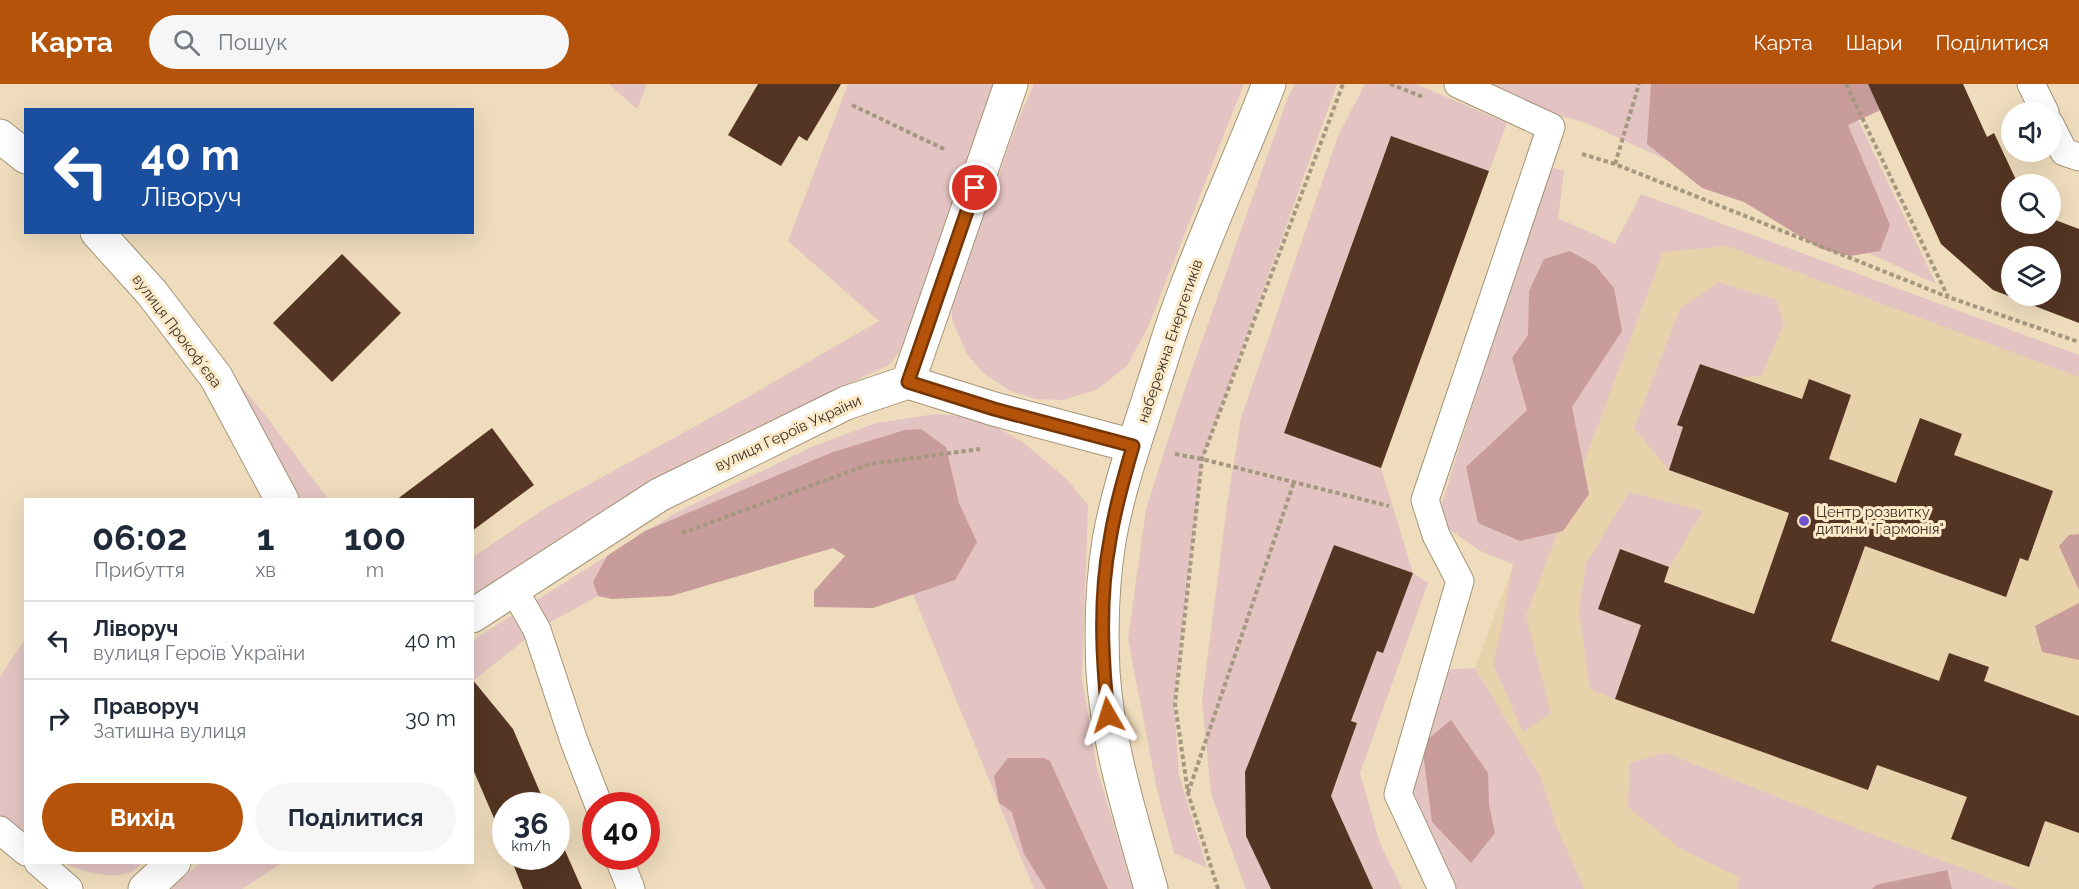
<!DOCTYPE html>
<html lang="uk">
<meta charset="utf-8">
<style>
body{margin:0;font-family:Raleway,sans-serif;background:#f6f6f7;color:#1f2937;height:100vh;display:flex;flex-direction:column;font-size:22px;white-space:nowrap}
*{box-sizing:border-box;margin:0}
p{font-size:20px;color:#747a83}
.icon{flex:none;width:33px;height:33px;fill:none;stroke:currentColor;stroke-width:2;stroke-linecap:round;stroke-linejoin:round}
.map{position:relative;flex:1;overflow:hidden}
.drawer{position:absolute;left:24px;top:414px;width:450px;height:366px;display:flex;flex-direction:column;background:#fff;border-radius:0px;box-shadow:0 6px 24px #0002}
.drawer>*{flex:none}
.guide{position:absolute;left:24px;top:24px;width:450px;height:126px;border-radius:0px;box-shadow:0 6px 24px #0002;background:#1a4fa0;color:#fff;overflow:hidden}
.fabs{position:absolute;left:2001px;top:18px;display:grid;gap:12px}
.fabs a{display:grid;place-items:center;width:60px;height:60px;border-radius:50%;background:#fff;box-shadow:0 6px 24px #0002;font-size:30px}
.speed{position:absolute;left:492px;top:708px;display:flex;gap:12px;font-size:30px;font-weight:700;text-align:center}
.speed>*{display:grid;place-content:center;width:78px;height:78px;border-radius:50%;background:#fff;box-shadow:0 6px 24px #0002;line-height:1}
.speed small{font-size:15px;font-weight:400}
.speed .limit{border:9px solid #d22;background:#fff;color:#111}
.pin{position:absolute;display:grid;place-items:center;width:51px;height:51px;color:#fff;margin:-26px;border:3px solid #fff;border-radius:50%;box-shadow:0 2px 6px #0007}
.me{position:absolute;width:66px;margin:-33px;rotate:354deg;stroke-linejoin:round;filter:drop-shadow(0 0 4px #0008)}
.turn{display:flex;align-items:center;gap:21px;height:126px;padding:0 18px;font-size:27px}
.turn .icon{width:78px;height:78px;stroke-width:2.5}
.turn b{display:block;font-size:42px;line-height:51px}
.eta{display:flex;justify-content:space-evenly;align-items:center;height:102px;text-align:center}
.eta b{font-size:36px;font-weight:700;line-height:42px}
.action{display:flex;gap:12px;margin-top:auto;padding:12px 18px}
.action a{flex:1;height:69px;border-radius:36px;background:#b45309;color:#fff;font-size:24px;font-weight:700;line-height:69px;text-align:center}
.action a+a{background:#f6f6f7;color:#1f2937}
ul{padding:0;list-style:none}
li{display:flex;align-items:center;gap:18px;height:78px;padding:0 18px;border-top:2px solid #e0e1e3}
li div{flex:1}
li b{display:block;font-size:22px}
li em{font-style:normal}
header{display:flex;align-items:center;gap:36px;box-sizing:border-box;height:84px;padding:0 30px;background:#b45309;color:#fff}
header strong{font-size:28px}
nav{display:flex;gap:33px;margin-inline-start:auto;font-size:21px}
.search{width:420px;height:54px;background:#f6f6f7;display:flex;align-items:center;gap:15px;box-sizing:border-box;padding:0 21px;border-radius:33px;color:#747a83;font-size:22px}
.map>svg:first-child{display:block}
.built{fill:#e8d2ab}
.green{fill:#e3c4c2}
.forest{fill:#c79c9a}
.building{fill:#543523;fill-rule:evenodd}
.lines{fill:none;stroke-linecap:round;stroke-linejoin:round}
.lane-casing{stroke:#a59476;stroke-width:29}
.street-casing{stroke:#a59476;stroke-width:35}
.secondary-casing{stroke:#a59476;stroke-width:35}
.path{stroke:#a69880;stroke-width:4;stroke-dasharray:4.5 3;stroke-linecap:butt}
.lane{stroke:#fff;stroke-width:27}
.street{stroke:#fff;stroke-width:33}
.secondary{stroke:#fff;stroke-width:33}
.route-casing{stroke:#753606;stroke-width:15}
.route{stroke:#b45309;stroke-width:10}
.poi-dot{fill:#6e53cd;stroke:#fbe9c8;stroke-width:2}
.labels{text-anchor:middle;stroke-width:6;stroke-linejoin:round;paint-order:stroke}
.street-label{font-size:15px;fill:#393225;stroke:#fbe9c8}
.poi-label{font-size:15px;fill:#393225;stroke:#fbe9c8;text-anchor:start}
</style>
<header>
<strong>Карта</strong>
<div class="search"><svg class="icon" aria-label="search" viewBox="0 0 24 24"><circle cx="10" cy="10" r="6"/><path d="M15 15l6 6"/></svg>Пошук</div>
<nav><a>Карта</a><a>Шари</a><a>Поділитися</a></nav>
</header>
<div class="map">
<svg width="2079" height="805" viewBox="0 0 2079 805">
<rect width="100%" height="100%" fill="#eedcbc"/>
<path class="built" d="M1664,134L2079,291V805H1556L1475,584L1638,145Z"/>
<path class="green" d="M609,0H647L637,25Z
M848,0H998L900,267L889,281L727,357L540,469L473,516V473L544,425L732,322L879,237L788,157Z
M1034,0H1244L1148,243L1127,282L1096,306L1062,316L1036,315L1010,307L982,288L967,270L952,236V221L1019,34Z
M1295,0H1337L1202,377L1174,619L1179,691L1207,784L1174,769L1157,706L1128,555L1146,425L1178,325L1288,13Z
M1365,0H1416L1507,39L1489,87L1391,52L1284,348L1381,384L1413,489L1428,499L1360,689L1380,759L1402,805H1373L1331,712L1357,639L1351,637L1377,567L1383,569L1413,489L1334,461L1245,688L1246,752L1271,805H1246L1211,710L1202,617L1227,421L1241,334L1338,52Z
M1492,0H1841L1936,200L1584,38L1557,31L1492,9Z
M1546,82L1564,87L1558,134L1615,160L1641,110L2079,271V293L1727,162L1663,168L1526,532L1551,629L1523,648L1493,580L1502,541L1513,480L1478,466L1437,436Z
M1719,198L1776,216L1784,240L1761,292L1739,293L1700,280L1677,341L1683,343L1669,386L1634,344L1680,225Z
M210,264L262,327L328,415H293Z
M936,330L981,334L1024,359L1067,395L1088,421L1082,594L1097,685L1133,805H1034L870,406L683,464L537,546L473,597V556L679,427L814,362L876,339Z
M1629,408L1703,427L1669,483L1620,465L1598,525L1641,541L1615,615L1590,605L1579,526L1586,480Z
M25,555V754L0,757V593Z
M1475,584L1540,692L1556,741L1584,805H1447L1404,702L1437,586Z
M1666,669L1853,743L2018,805H1737L1739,793L1681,765L1628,723L1630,679Z
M63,779L143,778V779C139,781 135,786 131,788C111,797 82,786 63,779Z
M200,779H282L242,805H169Z"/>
<path class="forest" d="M1651,0H1880L1885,24L1848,41L1890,141L1880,167L1850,172L1821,165L1744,118L1702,104L1647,60Z
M1570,167L1595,181L1614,204L1622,247L1572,323L1589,410L1563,447L1520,457L1478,439L1466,383L1527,326L1512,274L1528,251L1529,207L1544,175Z
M921,345L946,363L959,419L977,458L955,496L873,524L814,523V507L845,472L833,464L671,512L612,515L598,512L593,498L607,472L645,447L833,368L905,346Z
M2079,450V506L2059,462L2069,451Z
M2079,519V576L2042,568L2035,542Z
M1451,636L1488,689L1489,721L1495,749L1471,779L1432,738L1422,660Z
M1008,674H1044L1050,677L1108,805H1046L1024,770L1012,728L999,719L994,692Z
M1947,786L1952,805H1872L1876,801Z"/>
<path class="building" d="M758,0H841L807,57L799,52L781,82L728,51Z
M1868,0H1963L1987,53L1994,49L2018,100H2012V140H2050V134L2079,145V239L1993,206L1941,160ZM2012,172H2050V212H2012Z
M1391,52L1489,87L1381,384L1284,349Z
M342,170L401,229L332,298L273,239Z
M1700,280L1802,315L1809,295L1851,311L1829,375L1896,399L1920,334L1962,350L1954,371L2053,407L2028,477L2020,474L2006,513L1865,462L1831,557L1939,597L1949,569L1989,583L1984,597L2079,632V749L2045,737L2029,783L1951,755L1967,713L1877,681L1868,706L1615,615L1641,541L1598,525L1620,465L1669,483L1664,498L1754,530L1789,429L1669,386L1683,343L1677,341Z
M492,344L534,401L472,447V416H396Z
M1334,461L1413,489L1383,569L1377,567L1351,637L1357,639L1331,712L1373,805H1271L1246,752L1245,688Z
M472,595L513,645L546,722H506V762L472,683Z
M556,746L582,805H523L510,772H556Z"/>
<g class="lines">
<defs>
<path id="lane" d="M2031,0L2045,28
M2050,40L2064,68L2079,73
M513,504L537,546L574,657L599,722
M0,746L26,768
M618,772L631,805
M38,778L69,805
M1442,805L1398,710L1460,497L1436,451L1425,416L1551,43L1458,0"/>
<path id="street" d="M0,52L26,73
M97,148L152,209L216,293L282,416
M908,298L1011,0
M472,532L659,411L846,319L908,298L994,325L1133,362
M145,805L174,778"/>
<path id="secondary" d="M1151,805C1131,734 1108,662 1103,588C1101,545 1102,500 1109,457C1118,405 1136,355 1152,305C1161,278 1169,250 1179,223C1206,148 1240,75 1269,0"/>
</defs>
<use href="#lane" class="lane-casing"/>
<use href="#street" class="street-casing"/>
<use href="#secondary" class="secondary-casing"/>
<path class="path" d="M1390,0L1423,13
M1846,0L1948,213L2079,258
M852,21L946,66
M1582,70L1615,80L1948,213
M1615,80L1639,0
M1175,370L1202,375L1389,422
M682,449L870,380L980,365
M1188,709L1294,398
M1218,805L1188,709L1175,620L1202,375L1343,0"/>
<use href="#lane" class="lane"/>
<use href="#street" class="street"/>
<use href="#secondary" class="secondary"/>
</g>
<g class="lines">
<defs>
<path id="route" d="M975,104L908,298L994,325L1133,362C1124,393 1115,424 1110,456C1099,514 1102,573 1108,631"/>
</defs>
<use href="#route" class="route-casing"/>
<use href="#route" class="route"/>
</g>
<circle class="poi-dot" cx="1804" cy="437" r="6"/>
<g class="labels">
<g class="street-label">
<text transform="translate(177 247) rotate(53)" y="5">вулиця Прокофʼєва</text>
<text transform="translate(1170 257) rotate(-71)" y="5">набережна Енергетиків</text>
<text transform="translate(788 349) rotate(-25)" y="5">вулиця Героїв України</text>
</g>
<g class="poi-label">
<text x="1816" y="433">Центр розвитку<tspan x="1816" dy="17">дитини "Гармонія"</tspan></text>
</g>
</g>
</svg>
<div class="fabs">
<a><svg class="icon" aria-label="sound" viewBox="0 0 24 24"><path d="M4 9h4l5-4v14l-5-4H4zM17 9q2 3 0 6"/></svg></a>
<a><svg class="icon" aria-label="search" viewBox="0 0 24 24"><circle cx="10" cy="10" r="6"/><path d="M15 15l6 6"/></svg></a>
<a><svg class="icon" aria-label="layers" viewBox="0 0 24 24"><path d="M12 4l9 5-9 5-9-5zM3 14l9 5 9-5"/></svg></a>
</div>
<div class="speed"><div>36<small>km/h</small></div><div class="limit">40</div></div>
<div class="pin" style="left:975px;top:104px;background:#d93025"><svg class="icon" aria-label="arrive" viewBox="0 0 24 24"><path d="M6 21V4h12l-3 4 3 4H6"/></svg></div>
<svg class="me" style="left:1108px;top:631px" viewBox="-20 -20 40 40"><path d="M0-17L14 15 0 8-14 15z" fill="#b45309" stroke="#fff" stroke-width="4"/></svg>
<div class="guide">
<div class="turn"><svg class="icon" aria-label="left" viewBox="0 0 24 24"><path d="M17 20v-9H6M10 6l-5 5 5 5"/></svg><div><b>40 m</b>Ліворуч</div></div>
</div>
<section class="drawer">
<div class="eta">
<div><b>06:02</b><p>Прибуття</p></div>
<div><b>1</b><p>хв</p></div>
<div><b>100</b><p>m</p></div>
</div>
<ul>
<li><svg class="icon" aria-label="left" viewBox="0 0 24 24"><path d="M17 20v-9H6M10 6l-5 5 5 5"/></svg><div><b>Ліворуч</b><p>вулиця Героїв України</p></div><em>40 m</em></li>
<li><svg class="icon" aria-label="right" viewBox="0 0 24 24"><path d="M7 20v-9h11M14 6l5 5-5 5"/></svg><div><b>Праворуч</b><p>Затишна вулиця</p></div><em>30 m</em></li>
</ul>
<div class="action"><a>Вихід</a><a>Поділитися</a></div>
</section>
</div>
